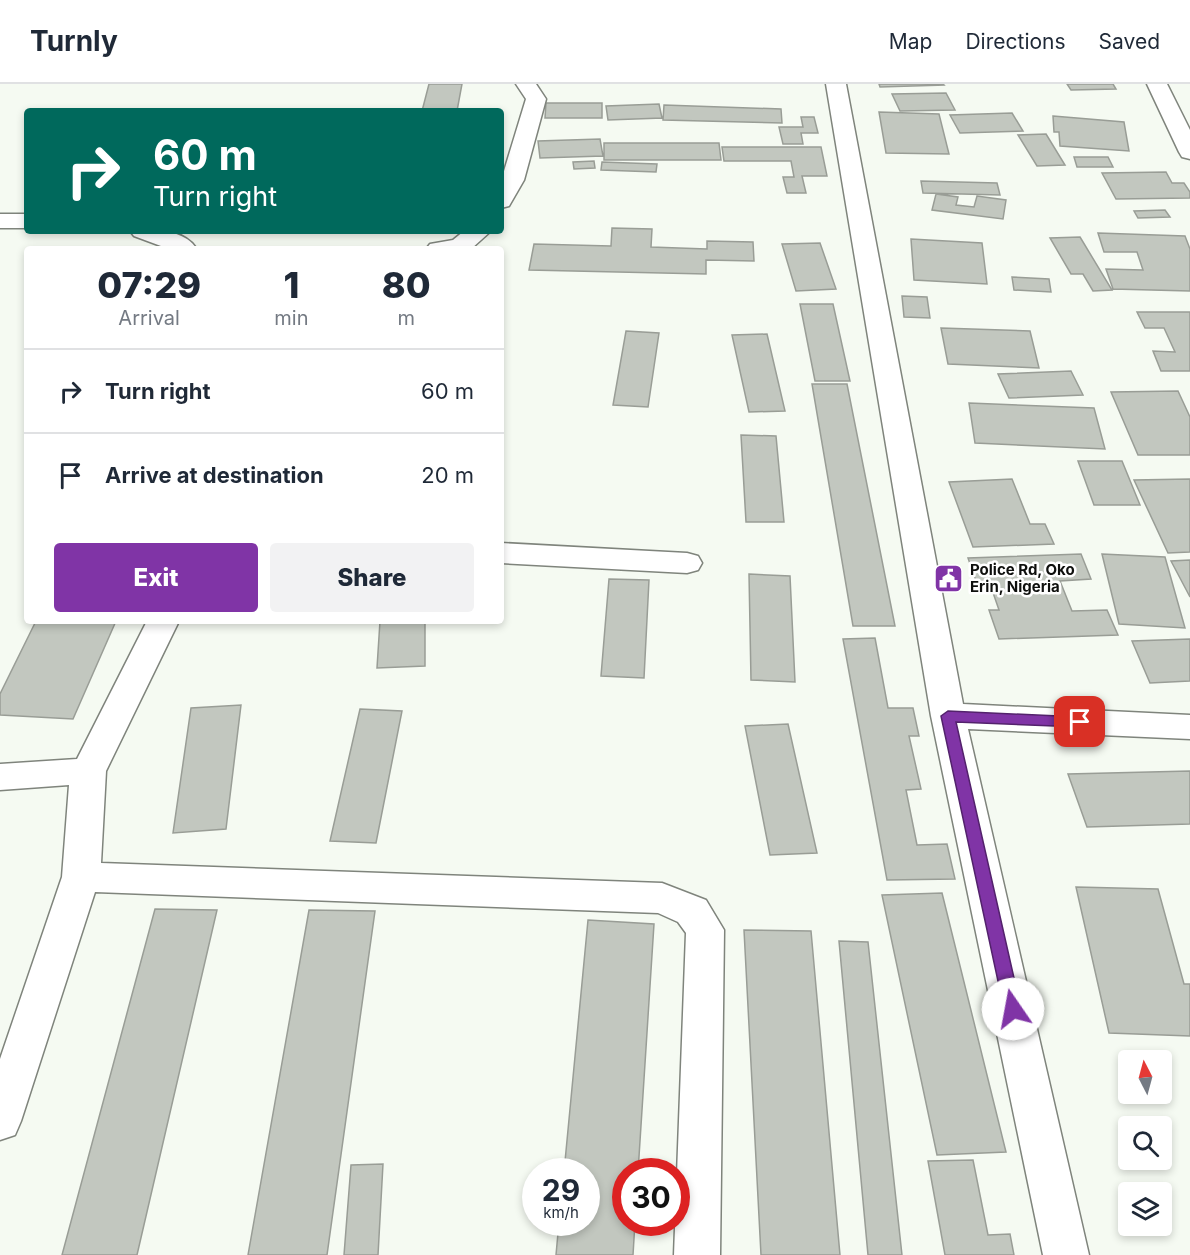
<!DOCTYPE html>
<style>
body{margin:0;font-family:Inter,sans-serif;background:#f2f2f3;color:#1f2937;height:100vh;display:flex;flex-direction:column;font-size:22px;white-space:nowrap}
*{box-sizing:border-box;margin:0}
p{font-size:20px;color:#747a83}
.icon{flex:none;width:33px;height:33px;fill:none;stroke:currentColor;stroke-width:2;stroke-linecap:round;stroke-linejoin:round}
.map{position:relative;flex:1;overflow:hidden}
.side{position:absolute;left:24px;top:162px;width:480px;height:378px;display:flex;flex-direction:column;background:#fff;border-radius:6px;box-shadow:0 3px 9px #0003}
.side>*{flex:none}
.hud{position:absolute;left:24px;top:24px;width:480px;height:126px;border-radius:6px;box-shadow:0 3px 9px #0003;background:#00695c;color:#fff;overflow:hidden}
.needle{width:39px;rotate:354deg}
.tools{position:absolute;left:1118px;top:966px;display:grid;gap:12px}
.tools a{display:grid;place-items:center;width:54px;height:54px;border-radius:6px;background:#fff;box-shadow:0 3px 9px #0003;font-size:30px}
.speed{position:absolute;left:522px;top:1074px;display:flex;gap:12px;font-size:30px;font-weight:700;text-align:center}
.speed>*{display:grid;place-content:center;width:78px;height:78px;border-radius:50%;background:#fff;box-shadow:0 3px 9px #0003;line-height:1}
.speed small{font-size:15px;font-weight:400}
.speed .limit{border:9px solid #d22;background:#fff;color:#111}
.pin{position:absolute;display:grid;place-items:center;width:51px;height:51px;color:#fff;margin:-26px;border-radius:12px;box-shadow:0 3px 9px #0006}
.me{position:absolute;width:66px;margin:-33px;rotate:348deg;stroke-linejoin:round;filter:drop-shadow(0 0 4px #0008)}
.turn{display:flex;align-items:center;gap:21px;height:126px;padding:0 30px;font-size:27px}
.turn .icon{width:78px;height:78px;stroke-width:2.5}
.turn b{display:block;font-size:42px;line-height:51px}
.eta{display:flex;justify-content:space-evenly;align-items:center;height:102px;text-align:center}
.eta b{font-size:36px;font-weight:800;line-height:42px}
.action{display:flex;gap:12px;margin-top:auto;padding:12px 30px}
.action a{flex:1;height:69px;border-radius:6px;background:#8034a6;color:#fff;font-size:24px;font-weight:800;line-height:69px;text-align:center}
.action a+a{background:#f2f2f3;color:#1f2937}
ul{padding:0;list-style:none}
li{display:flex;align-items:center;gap:18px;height:84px;padding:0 30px;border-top:2px solid #e0e1e3}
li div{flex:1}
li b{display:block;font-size:22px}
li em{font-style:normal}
header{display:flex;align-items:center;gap:36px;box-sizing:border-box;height:84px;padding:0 30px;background:#fff;border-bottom:2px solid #e0e1e3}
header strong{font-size:28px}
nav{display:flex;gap:33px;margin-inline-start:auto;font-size:21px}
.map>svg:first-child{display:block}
.building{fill:#c2c7bf;stroke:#999d96;stroke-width:1.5}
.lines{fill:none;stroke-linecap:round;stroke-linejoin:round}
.minor-casing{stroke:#7f847c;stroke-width:3}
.minor{fill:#fff;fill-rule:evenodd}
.route{fill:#8034a6;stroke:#53226c;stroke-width:1.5}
.labels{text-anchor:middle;stroke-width:5;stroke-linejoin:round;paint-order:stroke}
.poi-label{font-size:15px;font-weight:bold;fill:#0e0f0d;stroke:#fff;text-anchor:start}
</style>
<header>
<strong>Turnly</strong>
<nav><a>Map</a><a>Directions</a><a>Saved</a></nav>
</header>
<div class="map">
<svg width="1190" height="1171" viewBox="0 0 1190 1171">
<rect width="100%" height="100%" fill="#f5faf2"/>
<path class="building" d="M429,0H462L457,27H422Z
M879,0H943L944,1L880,3Z
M1067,0H1113L1116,5L1071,6Z
M946,9L955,26L900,27L892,10Z
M546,19H602V34H545Z
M659,20L662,34L608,36L606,22Z
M664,21L781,25L782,39L663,36Z
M879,28L939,30L949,70L886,69Z
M1012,29L1023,47L960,49L950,31Z
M1053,32L1124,38L1129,67L1060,62L1059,48H1054Z
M801,33H814L818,49H801L803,60H783L779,43H803Z
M1046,50L1065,81L1037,82L1018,51Z
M600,55L603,72L540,74L538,57Z
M604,59H719L721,76H604Z
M722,63H821L827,92H802L806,109H787L783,93H794L791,77H724Z
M1074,73H1108L1113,83H1077Z
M594,77L595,84L574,85L573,78Z
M602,78L657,80L656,88L601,86Z
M1166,88L1172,99H1184L1190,108V114L1116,115L1102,89Z
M921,97L997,99L1000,111L923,109Z
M936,110L958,113L956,121L974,123L977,112L1006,116L1003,135L932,126Z
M1165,126L1170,133L1138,134L1134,127Z
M612,144L652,145L651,163L707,165V157L753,158L754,177L706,176V190L529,186L534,160L611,162Z
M1098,149L1185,152L1190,165V207L1113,205L1106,185L1143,186L1137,168H1104Z
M1080,153L1112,206L1093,207L1083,190H1071L1050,154Z
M911,155L982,159L987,200L914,196Z
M820,159L836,205L796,207L782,160Z
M1012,193L1049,195L1051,208L1014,206Z
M902,212L927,213L930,234L904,233Z
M800,220H833L850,297H815Z
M1137,228H1190V287H1161L1153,267L1175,268L1164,244H1145Z
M941,244L1030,247L1039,284L948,280Z
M626,247L659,249L648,323L613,321Z
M767,250L785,327L749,328L732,251Z
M1071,287L1083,311L1009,314L998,290Z
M812,300H847L895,542H853Z
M1178,307L1190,333V371H1138L1111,308Z
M969,319L1094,324L1105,365L975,359Z
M741,351L776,352L784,438H746Z
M1078,377H1122L1140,421H1094Z
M1012,395L1030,440H1045L1054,460L973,463L949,398Z
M1190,395V468L1168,469L1134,396Z
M1081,470L1091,495L1060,497L1072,527L1107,526L1118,551L999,555L989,526H999L989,497H976L968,474Z
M1102,470L1165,473L1185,544L1119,540Z
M1190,476V513L1171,477Z
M749,490L790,492L795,598L751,596Z
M609,495L649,496L644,594L601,592Z
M36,537H116L73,635L0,631V610Z
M380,537H425V582L377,584Z
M875,554L888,624H913L919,652H909L921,705L906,706L917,761L947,760L955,795L887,796L843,555Z
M1190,555V597L1150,599L1132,557Z
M241,621L226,745L173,749L191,624Z
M360,625L402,627L376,759L330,757Z
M788,640L817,769L770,771L745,642Z
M1190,687V740L1087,743L1068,690Z
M1076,803L1158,805L1184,900H1190V952L1109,949Z
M942,809L1006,1068L937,1071L882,811Z
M155,825L217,826L137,1171H62Z
M309,826L375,827L327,1171H248Z
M588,836L654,840L638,1088H626V1138H635L633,1171H556L559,1138H586V1088H564Z
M744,846L811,847L840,1171H761Z
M839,857L868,858L902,1171H868Z
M973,1076L988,1151L1010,1150L1014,1171H945L928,1077Z
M383,1080L378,1171H344L351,1081Z"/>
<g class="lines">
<defs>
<path id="minor" d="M516,0H536L546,15L524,96L509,122L501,124V97L526,15Z
M826,0H846L963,620L1190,631V655L968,645L1089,1171H1043L931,632Z
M1147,0H1167L1190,46V75L1182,73L1179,68Z
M0,130H27V144H0Z
M130,147C153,147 182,143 197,165H169L134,152Z
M464,147H491L471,165H426L430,160L453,156Z
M501,459L687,469L698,472L702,479L698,486L687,489L501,479Z
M147,537H179L106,687L101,779L662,799L706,816L724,846L720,1171H674L686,849L678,838L658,829L95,808L21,1037L15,1051L0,1056V975L62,793L69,701L0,706V680L77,675Z"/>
</defs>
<use href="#minor" class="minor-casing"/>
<use href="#minor" class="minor"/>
</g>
<path class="route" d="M948,627L1080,633L1087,638L1080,643L956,638L1021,925L1019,930L1013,932L1007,930L1004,925L941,632Z"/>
<defs>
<symbol id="civic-square" viewBox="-11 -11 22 22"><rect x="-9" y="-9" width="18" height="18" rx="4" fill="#8034a6" stroke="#fff"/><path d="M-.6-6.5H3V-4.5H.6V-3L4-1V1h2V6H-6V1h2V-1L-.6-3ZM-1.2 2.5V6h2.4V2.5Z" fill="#fff"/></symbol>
</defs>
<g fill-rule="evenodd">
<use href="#civic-square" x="932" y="478" width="33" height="33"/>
</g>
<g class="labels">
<g class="poi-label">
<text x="970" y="491">Police Rd, Oko<tspan x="970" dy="17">Erin, Nigeria</tspan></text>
</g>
</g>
</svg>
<div class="tools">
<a><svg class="needle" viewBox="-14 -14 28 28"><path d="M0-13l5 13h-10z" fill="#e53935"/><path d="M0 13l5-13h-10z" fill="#747a83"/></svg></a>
<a><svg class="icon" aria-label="search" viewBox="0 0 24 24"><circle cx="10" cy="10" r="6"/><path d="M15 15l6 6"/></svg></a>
<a><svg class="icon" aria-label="layers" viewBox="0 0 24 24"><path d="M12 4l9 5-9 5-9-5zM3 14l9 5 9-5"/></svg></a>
</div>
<div class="speed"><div>29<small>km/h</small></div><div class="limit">30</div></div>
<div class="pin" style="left:1080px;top:638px;background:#d93025"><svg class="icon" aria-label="arrive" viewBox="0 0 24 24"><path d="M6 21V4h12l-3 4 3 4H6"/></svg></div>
<svg class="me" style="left:1013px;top:925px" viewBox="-20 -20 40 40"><circle r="19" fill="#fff"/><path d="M0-13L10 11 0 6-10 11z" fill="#8034a6"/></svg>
<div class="hud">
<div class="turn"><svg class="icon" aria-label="right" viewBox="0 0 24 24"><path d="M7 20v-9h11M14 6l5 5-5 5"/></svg><div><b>60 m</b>Turn right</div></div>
</div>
<section class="side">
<div class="eta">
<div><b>07:29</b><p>Arrival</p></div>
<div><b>1</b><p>min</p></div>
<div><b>80</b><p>m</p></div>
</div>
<ul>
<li><svg class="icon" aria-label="right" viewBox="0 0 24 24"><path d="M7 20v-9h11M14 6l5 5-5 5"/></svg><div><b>Turn right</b></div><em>60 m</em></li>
<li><svg class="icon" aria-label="arrive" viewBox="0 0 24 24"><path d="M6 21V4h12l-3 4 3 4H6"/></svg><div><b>Arrive at destination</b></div><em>20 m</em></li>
</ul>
<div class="action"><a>Exit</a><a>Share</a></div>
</section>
</div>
